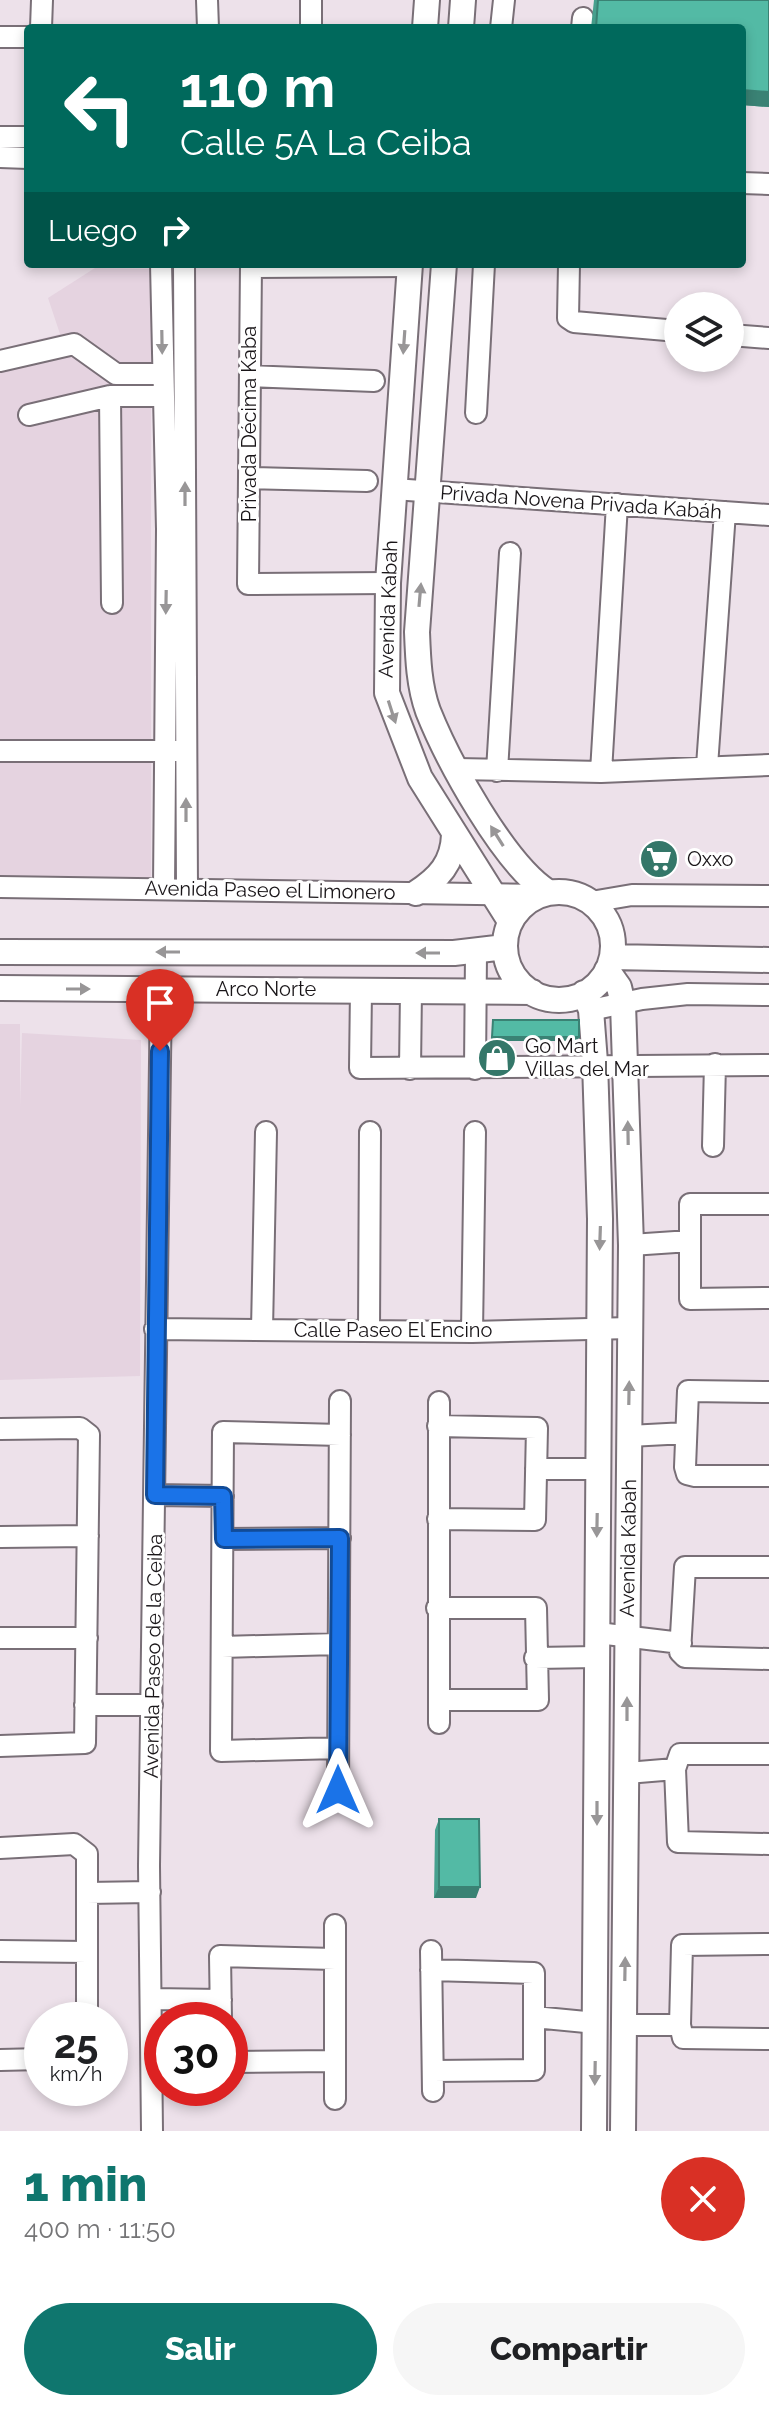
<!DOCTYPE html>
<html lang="es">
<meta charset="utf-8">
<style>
body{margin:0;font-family:Raleway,sans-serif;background:#f6f6f6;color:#202124;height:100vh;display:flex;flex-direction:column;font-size:30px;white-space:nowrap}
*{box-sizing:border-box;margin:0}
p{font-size:26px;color:#757577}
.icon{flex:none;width:44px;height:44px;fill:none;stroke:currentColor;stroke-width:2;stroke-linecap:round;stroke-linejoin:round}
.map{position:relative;height:2131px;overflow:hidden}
.sheet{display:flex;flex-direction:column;background:#fff;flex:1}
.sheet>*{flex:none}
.hud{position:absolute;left:24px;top:24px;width:722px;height:244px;border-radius:8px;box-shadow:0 4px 12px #0003;background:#00695c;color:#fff;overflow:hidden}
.fabs{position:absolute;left:664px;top:292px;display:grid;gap:16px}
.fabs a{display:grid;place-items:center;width:80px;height:80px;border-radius:50%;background:#fff;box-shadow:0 4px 12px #0003;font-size:40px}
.speed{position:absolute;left:24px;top:2002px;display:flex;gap:16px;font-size:40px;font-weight:700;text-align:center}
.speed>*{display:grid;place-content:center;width:104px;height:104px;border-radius:50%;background:#fff;box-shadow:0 4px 12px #0003;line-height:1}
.speed small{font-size:20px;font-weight:400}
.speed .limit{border:12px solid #d22;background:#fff;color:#111}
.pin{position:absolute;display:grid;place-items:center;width:68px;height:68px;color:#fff;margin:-82px -34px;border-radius:50% 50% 50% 0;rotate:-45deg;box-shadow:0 0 8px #0007}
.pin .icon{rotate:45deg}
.me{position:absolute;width:88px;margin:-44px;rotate:0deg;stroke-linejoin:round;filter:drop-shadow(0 0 6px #0008)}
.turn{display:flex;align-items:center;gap:28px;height:168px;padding:0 24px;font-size:36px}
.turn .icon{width:104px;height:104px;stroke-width:2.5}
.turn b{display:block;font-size:56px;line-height:68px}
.then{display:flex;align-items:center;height:76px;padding:0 24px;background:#0003;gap:16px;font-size:30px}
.round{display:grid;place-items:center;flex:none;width:84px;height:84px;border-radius:42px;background:#f6f6f6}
.headline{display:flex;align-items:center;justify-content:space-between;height:136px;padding:0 24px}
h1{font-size:48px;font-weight:800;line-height:60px;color:#0f766e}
.cta{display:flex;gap:16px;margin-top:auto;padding:16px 24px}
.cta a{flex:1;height:92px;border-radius:48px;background:#0f766e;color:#fff;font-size:32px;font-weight:800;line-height:92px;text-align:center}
.cta a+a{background:#f6f6f6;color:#202124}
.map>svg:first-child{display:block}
.built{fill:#e5d3e0}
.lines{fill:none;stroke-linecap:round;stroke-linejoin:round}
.minor-casing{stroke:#796f77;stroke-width:24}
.major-casing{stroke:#796f77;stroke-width:28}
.minor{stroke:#fff;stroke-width:20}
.major{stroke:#fff;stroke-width:24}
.wall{fill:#47a08e}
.shaded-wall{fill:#3a8274}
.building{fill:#53baa5;stroke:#3a8274;stroke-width:2}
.oneway{fill:#989697}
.route-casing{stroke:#114b97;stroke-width:20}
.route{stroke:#1a73e8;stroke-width:14}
.labels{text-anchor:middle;stroke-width:6;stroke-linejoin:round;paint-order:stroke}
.street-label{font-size:20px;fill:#191518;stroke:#fff}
.poi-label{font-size:20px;fill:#191518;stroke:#fff;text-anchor:start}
</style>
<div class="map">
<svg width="769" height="2131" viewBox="0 0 769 2131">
<rect width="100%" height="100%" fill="#ede1ea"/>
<path class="built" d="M95,268L151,269V878L0,876V349L60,334L48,298Z
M0,1024H20V1107L22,1033L141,1040L140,1376L0,1380Z"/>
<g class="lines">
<defs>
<path id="minor" d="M207,0L208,28
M41,28L42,0
M311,28V0
M501,28L504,0
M582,28L583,18
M0,37H28
M0,137H28
M0,157L28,158
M742,183L769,184
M161,264L167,529L164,888
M184,264L187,888
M251,264L248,584L388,583
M569,264L568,318L574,322L678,331
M251,267L410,266
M730,335L769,338
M0,361L74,344L116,374H163
M250,376L374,381
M110,396L112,603
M476,413L484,264
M29,415L110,396H164
M249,478L367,481
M393,489L769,515
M0,751H176
M707,766L725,512
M457,769L601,772L769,765
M497,771L510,553
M601,772L617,504
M0,887L540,895
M591,902L632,895L769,896
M361,990L360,1068L769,1065
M591,1010L642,999L688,994L769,995
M410,1069L411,990
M475,1069L476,953
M713,1146L715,1064
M769,1204H690V1299L769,1298
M631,1245L690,1241
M155,1329L472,1332L630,1328
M262,1330L266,1132
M369,1331L370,1132
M472,1332L475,1132
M769,1392L688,1391L685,1467L687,1474L695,1476H769
M439,1402V1723
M0,1429L80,1428L89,1435L85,1743L0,1746
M629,1436L686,1433
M536,1469H598
M155,1495L223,1496
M438,1519L535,1520L537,1428L438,1426
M0,1537L88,1536
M224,1539L340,1538
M769,1567H685L680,1652L685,1657L769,1659
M437,1608H536L538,1700H439
M598,1633L681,1643
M0,1638H87
M222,1647L338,1644
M535,1658L597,1657
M85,1705H152
M338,1748L221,1751L223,1432L340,1435
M769,1754H680L675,1769L678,1842L769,1844
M627,1773L675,1769
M338,1790L340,1401
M0,1848L74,1844L87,1854V2020
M87,1893L150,1892
M769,1944L682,1945L680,2025L683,2038L769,2039
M0,1951L87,1952
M431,1951L433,2091
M431,1970L534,1973V2070L433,2071
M152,1999L221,2000
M534,2017L596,2023
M221,2020L220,1956L335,1959
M624,2025H680
M0,2060L42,2059
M230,2062L335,2061
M335,2099V1925
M152,2131L149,1866L161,989"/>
<path id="major" d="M425,28L427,0
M461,28L463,0
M410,264L388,583L387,693L420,778L510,921
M444,264L417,632C418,659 419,686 428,711C448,761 504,864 548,892
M505 946a54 54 0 1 1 108 0a54 54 0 1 1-108 0Z
M416,893C439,878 453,863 454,835
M0,952L454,953L505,947
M612,957L769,960
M607,970L619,987L623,1004L631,1245L623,2131
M0,988L532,992
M584,993L591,1010L595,1062L600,1219L594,2131"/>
</defs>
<use href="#minor" class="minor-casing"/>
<use href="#major" class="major-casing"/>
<use href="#minor" class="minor"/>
<use href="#major" class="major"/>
</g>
<path class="wall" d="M594,0H769V107L742,105V28H591Z
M439,1819L476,1898H434L435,1830Z"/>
<path class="shaded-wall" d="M742,90L769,92V107L742,105Z
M492,1037H579L578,1041H490Z
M439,1887H480L476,1898H434Z"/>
<path class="building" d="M598,0H769V92L742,90V28H596Z
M493,1020H579V1037H492Z
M439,1819H479L480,1887H439Z"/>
<defs><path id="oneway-solid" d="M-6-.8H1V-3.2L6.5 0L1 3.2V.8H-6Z" transform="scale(2)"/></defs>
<g class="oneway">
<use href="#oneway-solid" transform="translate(162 342) rotate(89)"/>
<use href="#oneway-solid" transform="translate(404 342) rotate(94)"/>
<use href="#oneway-solid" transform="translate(185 494) rotate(-90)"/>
<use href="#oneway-solid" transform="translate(420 595) rotate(-85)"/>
<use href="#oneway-solid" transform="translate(166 602) rotate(91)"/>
<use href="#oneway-solid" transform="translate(392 712) rotate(72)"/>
<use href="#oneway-solid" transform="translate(186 810) rotate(-90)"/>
<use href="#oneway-solid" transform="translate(497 836) rotate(-122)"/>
<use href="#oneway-solid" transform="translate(168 952) rotate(-180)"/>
<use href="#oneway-solid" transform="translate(428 953) rotate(-180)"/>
<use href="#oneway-solid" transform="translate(78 989)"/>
<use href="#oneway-solid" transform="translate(628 1133) rotate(-91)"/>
<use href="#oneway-solid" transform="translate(600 1238) rotate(92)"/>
<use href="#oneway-solid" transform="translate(629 1393) rotate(-89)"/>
<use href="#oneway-solid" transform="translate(597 1525) rotate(91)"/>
<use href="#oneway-solid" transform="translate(627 1709) rotate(-90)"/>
<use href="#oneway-solid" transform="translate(597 1813) rotate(90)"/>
<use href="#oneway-solid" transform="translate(625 1969) rotate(-89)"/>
<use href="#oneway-solid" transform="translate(595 2073) rotate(91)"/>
</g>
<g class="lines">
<defs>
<path id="route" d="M160,1051L155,1495L223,1496L224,1539L340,1538L338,1790"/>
</defs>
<use href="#route" class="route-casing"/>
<use href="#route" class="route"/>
</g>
<defs>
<symbol id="supermarket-disc" viewBox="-11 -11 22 22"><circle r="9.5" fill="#347769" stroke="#fff"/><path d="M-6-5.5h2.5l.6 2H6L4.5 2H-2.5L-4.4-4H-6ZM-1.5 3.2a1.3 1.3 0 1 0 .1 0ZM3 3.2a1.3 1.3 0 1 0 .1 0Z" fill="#fff"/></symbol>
<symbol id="shop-disc" viewBox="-11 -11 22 22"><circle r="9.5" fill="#347769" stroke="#fff"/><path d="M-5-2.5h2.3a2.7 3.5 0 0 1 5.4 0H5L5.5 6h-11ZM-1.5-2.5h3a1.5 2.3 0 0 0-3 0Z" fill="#fff"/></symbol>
</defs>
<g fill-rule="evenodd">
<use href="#supermarket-disc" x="637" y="837" width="44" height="44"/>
<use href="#shop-disc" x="475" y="1036" width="44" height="44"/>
</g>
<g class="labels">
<g class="street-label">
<text transform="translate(249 424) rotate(-90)" y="7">Privada Décima Kaba</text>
<text transform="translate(581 502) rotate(4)" y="7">Privada Novena Privada Kabáh</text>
<text transform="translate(388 609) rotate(-88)" y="7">Avenida Kabah</text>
<text transform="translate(270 890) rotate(1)" y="7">Avenida Paseo el Limonero</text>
<text x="266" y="996">Arco Norte</text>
<text x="393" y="1337">Calle Paseo El Encino</text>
<text transform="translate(628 1548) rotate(-89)" y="7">Avenida Kabah</text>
<text transform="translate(153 1656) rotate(-89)" y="7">Avenida Paseo de la Ceiba</text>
</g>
<g class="poi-label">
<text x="687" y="866">Oxxo</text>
<text x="525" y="1053">Go Mart<tspan x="525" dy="23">Villas del Mar</tspan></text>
</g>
</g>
</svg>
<div class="fabs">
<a><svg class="icon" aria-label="layers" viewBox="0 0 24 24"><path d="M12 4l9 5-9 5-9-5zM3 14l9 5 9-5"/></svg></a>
</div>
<div class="speed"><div>25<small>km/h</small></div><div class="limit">30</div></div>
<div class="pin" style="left:160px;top:1051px;background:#d93025"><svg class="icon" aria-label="arrive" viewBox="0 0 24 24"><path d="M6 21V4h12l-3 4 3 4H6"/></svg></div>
<svg class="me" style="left:338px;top:1790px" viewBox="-20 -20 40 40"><path d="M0-17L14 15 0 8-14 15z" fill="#1a73e8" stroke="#fff" stroke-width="4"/></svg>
<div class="hud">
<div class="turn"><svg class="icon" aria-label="left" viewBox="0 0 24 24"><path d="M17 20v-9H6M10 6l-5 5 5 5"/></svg><div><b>110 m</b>Calle 5A La Ceiba</div></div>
<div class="then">Luego<svg class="icon" aria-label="right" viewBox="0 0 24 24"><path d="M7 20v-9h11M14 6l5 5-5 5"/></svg></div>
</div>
</div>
<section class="sheet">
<div class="headline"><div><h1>1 min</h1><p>400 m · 11:50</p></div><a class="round" style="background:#d93025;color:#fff"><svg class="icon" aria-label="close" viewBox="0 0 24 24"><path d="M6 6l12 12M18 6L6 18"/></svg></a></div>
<div class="cta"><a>Salir</a><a>Compartir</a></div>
</section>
